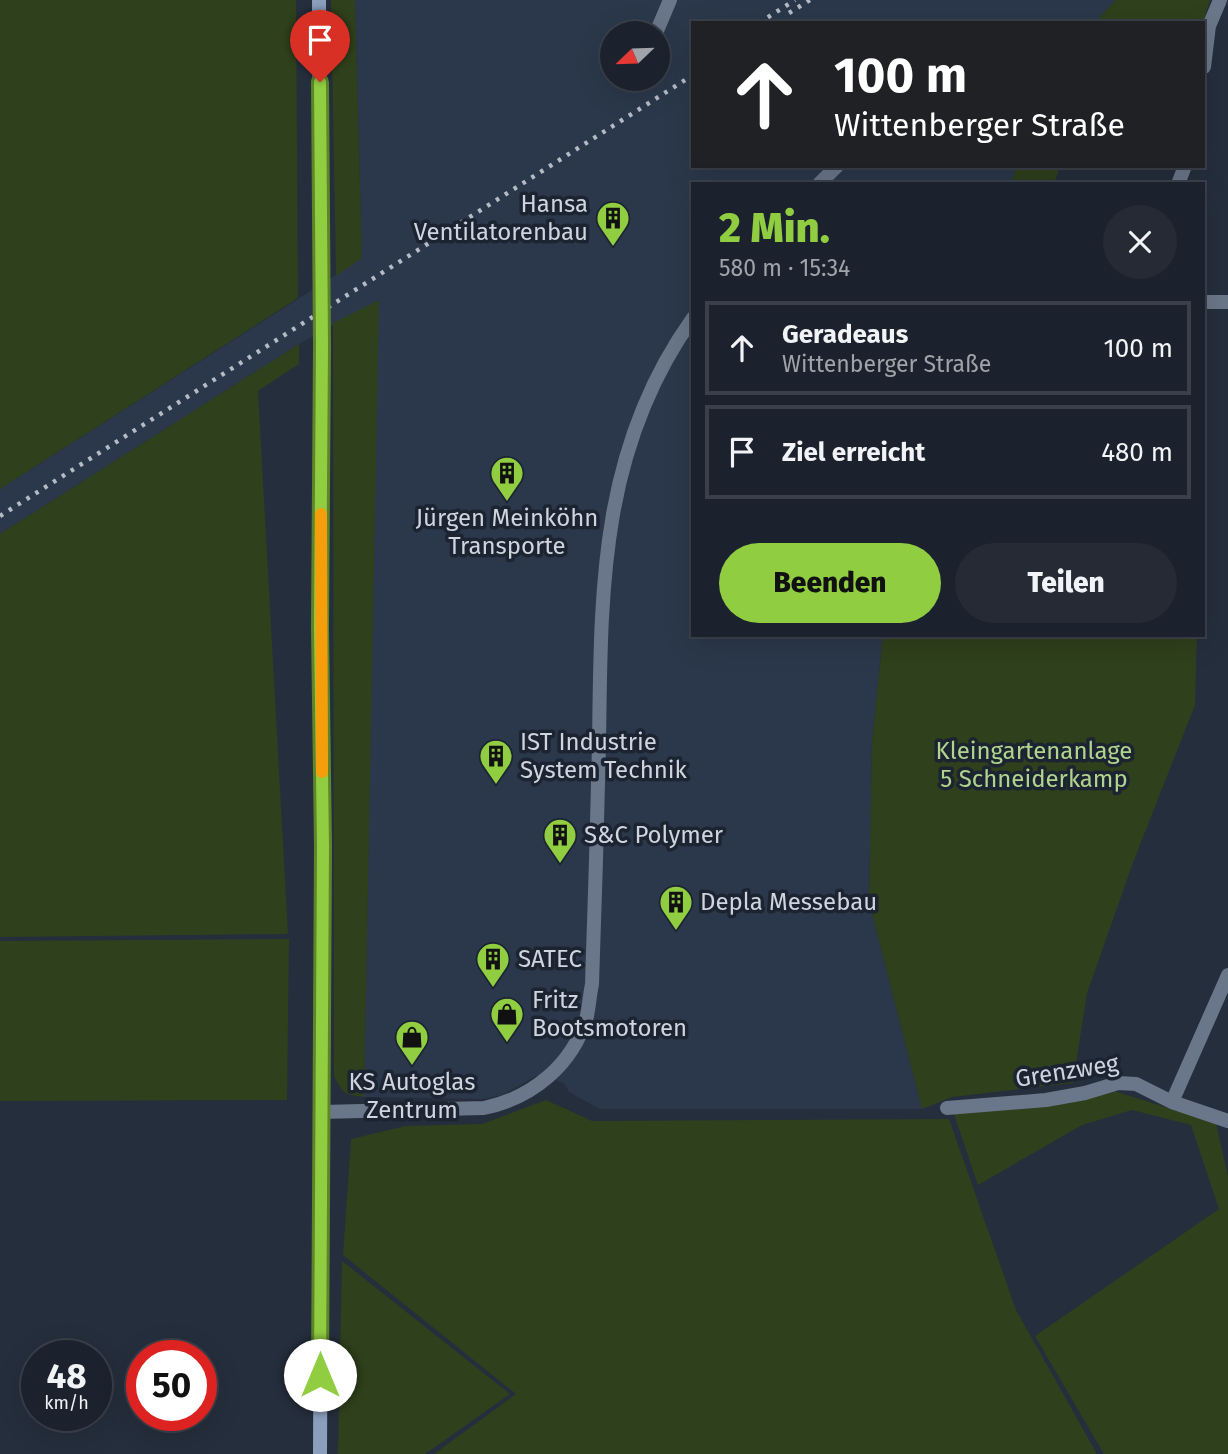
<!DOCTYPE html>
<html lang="de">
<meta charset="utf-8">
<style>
body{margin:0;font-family:"Fira Sans",sans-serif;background:#252a35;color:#f1f3f6;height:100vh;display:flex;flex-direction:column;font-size:26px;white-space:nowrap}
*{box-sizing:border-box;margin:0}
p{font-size:23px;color:#a0a4aa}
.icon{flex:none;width:38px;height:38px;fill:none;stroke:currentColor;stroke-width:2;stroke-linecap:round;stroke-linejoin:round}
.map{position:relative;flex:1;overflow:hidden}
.panel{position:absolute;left:691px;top:182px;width:514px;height:455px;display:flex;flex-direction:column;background:#1c222d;border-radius:0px;box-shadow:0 7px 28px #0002,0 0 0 2px #3a3f49}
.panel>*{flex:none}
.hud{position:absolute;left:691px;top:21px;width:514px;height:147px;border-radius:0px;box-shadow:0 7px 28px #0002,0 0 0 2px #3a3f49;background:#202124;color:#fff;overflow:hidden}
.needle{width:46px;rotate:247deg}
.fabs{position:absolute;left:600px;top:21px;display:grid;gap:14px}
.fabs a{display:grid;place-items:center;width:70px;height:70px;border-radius:50%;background:#1c222d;box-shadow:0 7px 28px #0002,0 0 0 2px #3a3f49;font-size:35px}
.speed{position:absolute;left:21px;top:1340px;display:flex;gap:14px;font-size:35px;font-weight:700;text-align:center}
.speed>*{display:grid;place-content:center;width:91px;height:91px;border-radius:50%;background:#1c222d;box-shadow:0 7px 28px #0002,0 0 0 2px #3a3f49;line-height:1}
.speed small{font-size:18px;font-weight:400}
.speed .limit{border:10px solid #d22;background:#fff;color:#111}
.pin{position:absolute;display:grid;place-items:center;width:60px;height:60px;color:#fff;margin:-72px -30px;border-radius:50% 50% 50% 0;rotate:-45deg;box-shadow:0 0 7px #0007}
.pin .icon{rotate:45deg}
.me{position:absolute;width:77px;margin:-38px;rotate:0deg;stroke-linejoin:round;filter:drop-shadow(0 0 5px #0008)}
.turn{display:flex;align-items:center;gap:24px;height:147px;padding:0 28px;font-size:32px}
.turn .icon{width:91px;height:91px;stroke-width:2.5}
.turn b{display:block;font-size:49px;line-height:60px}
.round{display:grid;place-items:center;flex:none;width:74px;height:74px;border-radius:37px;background:#252a35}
.overview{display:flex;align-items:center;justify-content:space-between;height:119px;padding:0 28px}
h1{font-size:42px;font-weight:800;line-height:52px;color:#90cd41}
.cta{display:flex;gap:14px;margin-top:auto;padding:14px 28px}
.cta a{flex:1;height:80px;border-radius:42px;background:#90cd41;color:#111;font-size:28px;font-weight:800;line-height:80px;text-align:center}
.cta a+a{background:#252a35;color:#f1f3f6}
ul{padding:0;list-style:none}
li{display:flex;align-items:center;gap:21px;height:94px;margin:0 14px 10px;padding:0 14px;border:4px solid #3a3f49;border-radius:0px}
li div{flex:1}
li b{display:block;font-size:26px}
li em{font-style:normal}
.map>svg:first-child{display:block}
.built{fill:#2b384b;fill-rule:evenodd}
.green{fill:#2f401c}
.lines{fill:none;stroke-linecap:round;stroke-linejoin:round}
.street{stroke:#6a7689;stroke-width:14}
.secondary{stroke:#8b9fbd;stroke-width:14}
.rail{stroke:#b4bbc5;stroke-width:4.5;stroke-dasharray:3.5 7;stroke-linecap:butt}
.secondary-bridge{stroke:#8b9fbd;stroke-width:14}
.route-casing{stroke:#5e852a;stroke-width:18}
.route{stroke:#90cd41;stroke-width:12}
.slow{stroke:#f59e0b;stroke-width:12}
.labels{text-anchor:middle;stroke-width:7;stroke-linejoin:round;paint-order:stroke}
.poi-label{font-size:24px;fill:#cfd5df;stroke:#1c2432;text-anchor:start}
.park-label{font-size:24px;fill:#b0d48d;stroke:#1c2432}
.street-label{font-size:24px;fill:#cfd5df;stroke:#1c2432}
</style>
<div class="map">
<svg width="1228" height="1454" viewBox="0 0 1228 1454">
<rect width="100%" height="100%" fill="#252e3c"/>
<path class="built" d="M355,0H1116L1094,23H693V166H1017L1010,184H693V635H883L872,741L869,902L922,1109H600L569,1092L564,1083L538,1075L502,1095L483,1099L364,1097L378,300L299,344L0,534V489L362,258ZM612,33H658V79H612Z"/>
<path class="green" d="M0,0H296L298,298L0,489Z
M331,0H355L362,258L336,276Z
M1116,0H1210L1203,23H1094Z
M1017,166H1060L1054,184H1010Z
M379,300L364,1097C344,1094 343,1094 334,1076L333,323Z
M299,344V364L258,391L288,934L0,937V534Z
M883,635H1197L1195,705L1134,860L1087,993L1073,1083L952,1097L922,1109L869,902L872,741Z
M289,939L287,1100L0,1101V941Z
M1114,1091L1216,1123L1228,1177V1454H1104L1035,1336L1219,1209L1191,1125L1132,1110L1082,1125L978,1185L953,1111Z
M546,1100L592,1121L949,1119L1016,1310L1097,1454H434L516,1394L343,1255L351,1139L406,1126L482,1124Z
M342,1261L510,1394L425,1454H338Z"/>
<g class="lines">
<path class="street" d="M656,33L670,0
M1204,67L1209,26L1220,0
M819,184L837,166
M1178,184L1185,166
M1204,302H1228
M1172,1102L1228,975
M947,1108L1046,1100L1085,1093L1118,1083L1136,1084L1172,1102L1228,1121
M321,1112L484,1108C532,1098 573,1065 587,1016C589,1005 590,994 592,984C595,904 597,825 599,745C601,592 599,449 693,318"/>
<path class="secondary" d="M319,0L321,274
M320,1454L323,846L320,628L322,369"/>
<path class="rail" d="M789,13L810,0
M759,23L795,0
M0,516L693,75"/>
<path class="secondary-bridge" d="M321,274L322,369"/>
</g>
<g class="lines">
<defs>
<path id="route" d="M320,82L322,346L320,628L323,846L320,1375"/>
</defs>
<use href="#route" class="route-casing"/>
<use href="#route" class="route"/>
<path class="slow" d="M321,514L322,772"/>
</g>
<defs>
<symbol id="building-pin" viewBox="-11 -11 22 30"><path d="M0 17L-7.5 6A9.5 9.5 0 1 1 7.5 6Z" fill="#90cd41" stroke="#1c2432"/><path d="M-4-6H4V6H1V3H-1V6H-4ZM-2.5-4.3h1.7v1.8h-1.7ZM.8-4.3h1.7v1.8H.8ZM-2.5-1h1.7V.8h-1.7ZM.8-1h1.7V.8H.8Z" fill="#111"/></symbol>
<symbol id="shop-pin" viewBox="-11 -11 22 30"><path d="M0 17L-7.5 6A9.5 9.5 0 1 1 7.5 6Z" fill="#90cd41" stroke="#1c2432"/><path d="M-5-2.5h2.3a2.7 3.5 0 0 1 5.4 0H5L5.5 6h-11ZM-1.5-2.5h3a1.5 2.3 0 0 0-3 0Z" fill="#111"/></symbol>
</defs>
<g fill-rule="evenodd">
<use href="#building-pin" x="594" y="199" width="38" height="52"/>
<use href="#building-pin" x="488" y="454" width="38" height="52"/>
<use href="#building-pin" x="477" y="737" width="38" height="52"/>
<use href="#building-pin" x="541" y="816" width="38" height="52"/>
<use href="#building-pin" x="657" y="883" width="38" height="52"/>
<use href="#building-pin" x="474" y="940" width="38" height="52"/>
<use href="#shop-pin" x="488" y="995" width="38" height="52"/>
<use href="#shop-pin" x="393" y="1018" width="38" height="52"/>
</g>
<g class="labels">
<g class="poi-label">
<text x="588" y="212" text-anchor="end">Hansa<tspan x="588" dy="28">Ventilatorenbau</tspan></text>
<text x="507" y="526" text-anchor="middle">Jürgen Meinköhn<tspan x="507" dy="28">Transporte</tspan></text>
<text x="520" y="750">IST Industrie<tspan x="520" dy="28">System Technik</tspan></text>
<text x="584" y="843">S&amp;C Polymer</text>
<text x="700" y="910">Depla Messebau</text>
<text x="518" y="967">SATEC</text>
<text x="532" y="1008">Fritz<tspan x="532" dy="28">Bootsmotoren</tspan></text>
<text x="412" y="1090" text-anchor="middle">KS Autoglas<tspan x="412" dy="28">Zentrum</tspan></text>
</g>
<g class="park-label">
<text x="1034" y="759">Kleingartenanlage<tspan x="1034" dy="28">5 Schneiderkamp</tspan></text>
</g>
<g class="street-label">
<text transform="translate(1067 1071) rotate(-9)" y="8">Grenzweg</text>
</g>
</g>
</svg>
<div class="fabs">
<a><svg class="needle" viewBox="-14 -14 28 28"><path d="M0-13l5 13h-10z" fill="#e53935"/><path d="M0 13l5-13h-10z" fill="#a0a4aa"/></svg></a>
</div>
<div class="speed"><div>48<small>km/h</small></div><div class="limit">50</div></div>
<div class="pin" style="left:320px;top:82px;background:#d93025"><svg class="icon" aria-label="arrive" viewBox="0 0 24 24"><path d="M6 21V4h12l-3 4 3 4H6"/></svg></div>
<svg class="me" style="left:320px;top:1375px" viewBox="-20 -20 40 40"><circle r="19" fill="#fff"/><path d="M0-13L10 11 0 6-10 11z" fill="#90cd41"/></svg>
<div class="hud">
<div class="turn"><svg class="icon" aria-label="ahead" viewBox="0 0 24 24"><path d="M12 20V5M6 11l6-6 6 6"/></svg><div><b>100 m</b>Wittenberger Straße</div></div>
</div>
<section class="panel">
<div class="overview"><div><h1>2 Min.</h1><p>580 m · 15:34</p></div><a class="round"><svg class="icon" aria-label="close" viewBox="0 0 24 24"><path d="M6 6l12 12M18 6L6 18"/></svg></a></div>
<ul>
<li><svg class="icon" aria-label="ahead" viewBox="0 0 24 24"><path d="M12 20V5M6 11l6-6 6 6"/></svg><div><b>Geradeaus</b><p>Wittenberger Straße</p></div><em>100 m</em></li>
<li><svg class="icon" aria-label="arrive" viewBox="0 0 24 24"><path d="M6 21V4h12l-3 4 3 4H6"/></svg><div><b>Ziel erreicht</b></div><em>480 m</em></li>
</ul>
<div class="cta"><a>Beenden</a><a>Teilen</a></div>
</section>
</div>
